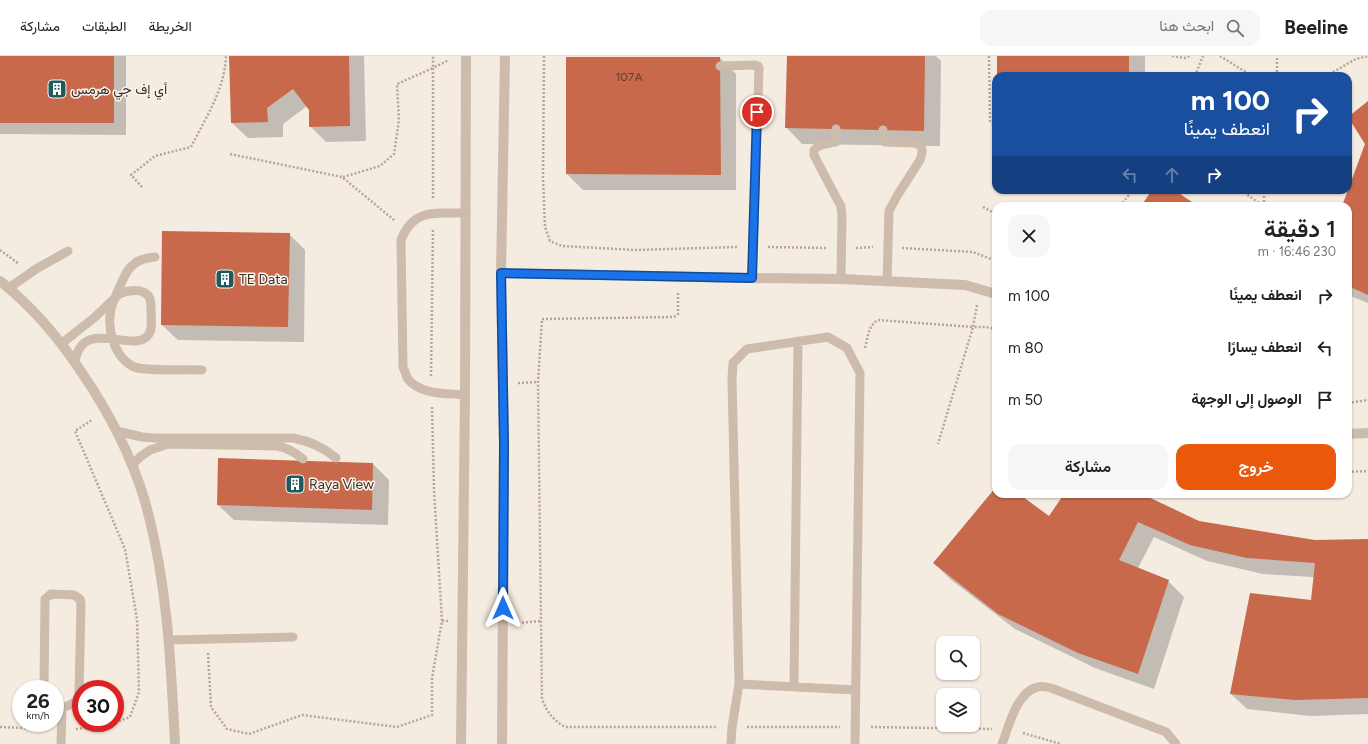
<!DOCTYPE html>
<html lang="ar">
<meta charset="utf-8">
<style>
body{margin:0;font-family:Figtree,Vazirmatn,sans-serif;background:#f6f6f6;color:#222;direction:rtl;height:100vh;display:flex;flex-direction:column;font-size:15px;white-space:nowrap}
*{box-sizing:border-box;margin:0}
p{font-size:13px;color:#767676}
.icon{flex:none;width:22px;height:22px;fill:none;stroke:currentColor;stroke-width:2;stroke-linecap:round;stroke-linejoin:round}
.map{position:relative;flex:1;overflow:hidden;direction:ltr}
.side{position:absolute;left:992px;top:146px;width:360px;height:296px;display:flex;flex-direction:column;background:#fff;border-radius:12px;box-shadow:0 1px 3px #0004;direction:rtl}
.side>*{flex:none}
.banner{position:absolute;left:992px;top:16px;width:360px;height:122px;border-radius:12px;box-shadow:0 1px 3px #0004;direction:rtl;background:#1a4fa0;color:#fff;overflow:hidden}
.tools{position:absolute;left:936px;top:580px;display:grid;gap:8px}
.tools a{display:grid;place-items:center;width:44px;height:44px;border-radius:8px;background:#fff;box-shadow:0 1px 3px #0004;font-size:20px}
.speed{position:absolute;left:12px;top:624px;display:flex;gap:8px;font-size:20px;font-weight:700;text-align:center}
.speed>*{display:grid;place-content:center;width:52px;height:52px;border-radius:50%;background:#fff;box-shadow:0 1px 3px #0004;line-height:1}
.speed small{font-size:10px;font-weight:400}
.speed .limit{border:6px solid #d22;background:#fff;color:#111}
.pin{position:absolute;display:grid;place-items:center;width:34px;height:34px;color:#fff;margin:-17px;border:2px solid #fff;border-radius:50%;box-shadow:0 1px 4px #0007}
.me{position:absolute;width:44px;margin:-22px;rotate:0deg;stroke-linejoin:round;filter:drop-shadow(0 0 3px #0008)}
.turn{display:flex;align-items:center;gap:14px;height:84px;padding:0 16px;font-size:18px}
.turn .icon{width:52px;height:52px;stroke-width:2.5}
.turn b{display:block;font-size:28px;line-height:34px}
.lanes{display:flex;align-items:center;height:38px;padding:0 16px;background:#0003;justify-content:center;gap:20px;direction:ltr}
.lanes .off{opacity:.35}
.round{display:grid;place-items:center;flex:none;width:42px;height:42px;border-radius:12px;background:#f6f6f6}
.headline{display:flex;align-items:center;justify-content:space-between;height:68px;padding:0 16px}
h1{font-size:24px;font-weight:600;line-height:30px}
.action{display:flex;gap:8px;margin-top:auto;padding:8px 16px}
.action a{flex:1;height:46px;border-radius:12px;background:#ea580c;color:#fff;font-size:16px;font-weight:600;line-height:46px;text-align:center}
.action a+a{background:#f6f6f6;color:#222}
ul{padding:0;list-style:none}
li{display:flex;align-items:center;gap:12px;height:52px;padding:0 16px}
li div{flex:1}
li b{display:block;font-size:15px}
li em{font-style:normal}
header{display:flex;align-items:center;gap:24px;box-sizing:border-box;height:56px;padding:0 20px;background:#fff;border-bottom:1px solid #e0e0e0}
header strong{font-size:19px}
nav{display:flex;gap:22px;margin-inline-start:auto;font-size:14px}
.search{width:280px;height:36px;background:#f6f6f6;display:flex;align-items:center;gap:10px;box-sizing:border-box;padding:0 14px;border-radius:12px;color:#767676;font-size:15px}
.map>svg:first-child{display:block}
.shadow{fill:#0003}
.building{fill:#c8694b}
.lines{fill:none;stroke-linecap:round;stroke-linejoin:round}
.path{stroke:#b9a596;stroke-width:2.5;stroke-dasharray:2 2;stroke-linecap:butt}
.lane{stroke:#cdbbac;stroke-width:9}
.street{stroke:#cdbbac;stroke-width:10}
.route-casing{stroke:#114b97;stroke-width:10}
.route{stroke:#1a73e8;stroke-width:7}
.labels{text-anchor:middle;stroke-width:3;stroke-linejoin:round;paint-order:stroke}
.number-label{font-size:12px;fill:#5e3e33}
.poi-label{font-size:14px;fill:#3b302b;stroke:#fbf5ee;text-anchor:start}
</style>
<header>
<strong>Beeline</strong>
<div class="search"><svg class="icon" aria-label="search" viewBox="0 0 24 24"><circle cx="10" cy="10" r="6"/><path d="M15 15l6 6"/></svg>ابحث هنا</div>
<nav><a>الخريطة</a><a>الطبقات</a><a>مشاركة</a></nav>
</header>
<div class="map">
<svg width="1368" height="688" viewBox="0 0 1368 688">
<rect width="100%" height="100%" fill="#f4ebe1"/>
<path class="shadow" d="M0,0H126V79L0,78Z
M230,0H364L366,85L326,86L310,70V54L307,50L283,68V81L248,82L232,67Z
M788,0H936L941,5L940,90L802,88L787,72Z
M998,0H1145V20H998Z
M567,2H720L736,18V134H583L567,118Z
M1368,46V247L1348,239V150H1343L1366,88Z
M289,178L305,194L304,286L178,284L162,269Z
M219,403L373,408L389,424L388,469L234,464L218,449Z
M996,433V438H1017L1050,462L1065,438H1140L1199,466L1314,485L1368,484V658L1311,660L1247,653L1231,638L1312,545L1314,521L1263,518L1207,505L1154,481L1138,512L1168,525L1184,541L1154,633L1095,612L1015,573L950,523L934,507Z"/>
<path class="building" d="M0,0H114V67H0Z
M229,0H349L350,70L309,71V54L293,33L267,52L268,66L231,67Z
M787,0H925L924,75L785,72Z
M997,0H1129V20H997Z
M566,1H720L721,119L566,118Z
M1368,45V239L1348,230V150H1342L1365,88L1348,61Z
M1152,134H1174L1198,150H1141Z
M162,175L290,177L288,271L161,269Z
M218,402L373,407L372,454L217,449Z
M996,431V438H1019L1049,460L1064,438H1142L1199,465L1315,484L1368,483V642L1295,644L1230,638L1250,537L1311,544L1315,507L1247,502L1190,489L1138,466L1119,504L1169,524L1138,618L1078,597L998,558L933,507Z"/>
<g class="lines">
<path class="path" d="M544,0L543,122L545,171L550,185L562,190L635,194L737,191
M989,0L990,65L996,71
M1172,0L1185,2L1190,0
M1220,0L1252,20
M1195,20L1203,0
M1277,20V0
M1326,20L1356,3L1368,0
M1348,92L1351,93
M230,98L342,121L394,164
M343,121L380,110L394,98L399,64L397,28L433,12V0
M142,131L131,119L155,100L191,91C205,63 225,33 226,0
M1241,134L1263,150
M433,142V12L449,4
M1120,150L1133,134
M1264,150V134
M983,151L996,158
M768,191L827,192
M856,192L873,191
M902,192L973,196L996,205
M0,194L19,208
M678,237V258L674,261L542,263L538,326L542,643C547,656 553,664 565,671H716
M977,249L973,271H986L996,273
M865,292C868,281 868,270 878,264L973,271L938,388
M431,320L433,173
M518,327L538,326
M1348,347L1368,344
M432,351L434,434L442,565
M1348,416L1368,415
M518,567L541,565
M208,597L211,651L227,673L249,678L302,659L397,671L432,659V622L442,565H448
M0,671L45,673
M747,671H840
M871,671L992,673
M76,673L110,669L130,661L139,636L137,563L125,493L75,375L92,364
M1023,677L1061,688"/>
<path class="lane" d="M720,10L755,9L758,10L759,12L752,222
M836,73V86C828,88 819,87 814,94V99L817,105L837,143L841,150L842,160L841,223
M883,74V83L885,86L914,87C924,89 923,96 920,104L897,140L889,155L887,226
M155,201C147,202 139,203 133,209C126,214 124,222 120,230C117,237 113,245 111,253C107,272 113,299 132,310C142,316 187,313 202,314
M9,232L36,213L68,195
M61,288L95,261L119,238C126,235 137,233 143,236C151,239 151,246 151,254C151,262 153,272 149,278C135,300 82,259 75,306
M465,339C447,337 420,339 408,323C406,320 405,315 403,311L401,184C414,151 436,158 466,157
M117,375L142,381L155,382H293C310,385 323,391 336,402
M132,409L140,401L150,394L168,388L277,390C288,392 295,396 303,403
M169,584L293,581
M739,628L856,634
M794,630L798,285
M44,633L45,543L51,538L74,539L80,543L81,548L79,638C77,647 70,649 62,652
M55,646L62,652L61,688
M731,688L732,671L739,628L732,323L733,307L747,293L828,281L847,292L860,317L855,688
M1002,688C1009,670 1017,635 1038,631C1042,630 1047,631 1051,632L1166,676L1176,688"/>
<path class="street" d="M501,217L752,222L841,223L965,229L996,238
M0,225C33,251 59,282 82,317C108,355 130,397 144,442C167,522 171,605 175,688
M1348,378L1368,377
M461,688L465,339L466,0
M502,688L504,388L501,217L505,0"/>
</g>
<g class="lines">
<defs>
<path id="route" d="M503,552L504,388L501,217L752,222L757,56"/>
</defs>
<use href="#route" class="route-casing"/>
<use href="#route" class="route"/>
</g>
<defs>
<symbol id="building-square" viewBox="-11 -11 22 22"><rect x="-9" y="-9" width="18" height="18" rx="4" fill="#1f5a5e" stroke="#fbf5ee"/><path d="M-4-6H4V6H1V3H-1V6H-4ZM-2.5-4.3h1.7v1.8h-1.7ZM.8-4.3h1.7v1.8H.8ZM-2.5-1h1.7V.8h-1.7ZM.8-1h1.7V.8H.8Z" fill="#fff"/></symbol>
</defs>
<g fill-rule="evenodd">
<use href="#building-square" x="46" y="22" width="22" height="22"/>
<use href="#building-square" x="214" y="212" width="22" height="22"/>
<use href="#building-square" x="284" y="417" width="22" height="22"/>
</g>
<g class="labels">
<g class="number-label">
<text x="629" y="25">107A</text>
</g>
<g class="poi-label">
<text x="71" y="38">أي إف جي هرمس</text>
<text x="239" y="228">TE Data</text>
<text x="309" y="433">Raya View</text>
</g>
</g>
</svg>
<div class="tools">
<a><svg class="icon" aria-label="search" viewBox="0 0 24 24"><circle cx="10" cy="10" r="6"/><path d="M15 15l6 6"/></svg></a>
<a><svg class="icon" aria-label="layers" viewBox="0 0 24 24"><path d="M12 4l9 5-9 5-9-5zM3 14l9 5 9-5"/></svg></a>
</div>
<div class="speed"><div>26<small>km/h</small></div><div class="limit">30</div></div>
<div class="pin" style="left:757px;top:56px;background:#d93025"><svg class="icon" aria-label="arrive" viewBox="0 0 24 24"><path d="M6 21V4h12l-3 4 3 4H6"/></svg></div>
<svg class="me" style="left:503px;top:552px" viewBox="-20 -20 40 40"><path d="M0-17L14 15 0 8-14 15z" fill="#1a73e8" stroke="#fff" stroke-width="4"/></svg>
<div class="banner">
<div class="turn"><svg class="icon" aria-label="right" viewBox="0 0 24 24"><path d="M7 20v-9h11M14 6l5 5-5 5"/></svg><div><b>100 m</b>انعطف يمينًا</div></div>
<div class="lanes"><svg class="icon off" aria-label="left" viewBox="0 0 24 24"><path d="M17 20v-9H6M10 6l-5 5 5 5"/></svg><svg class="icon off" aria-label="ahead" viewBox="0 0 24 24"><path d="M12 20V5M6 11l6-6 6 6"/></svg><svg class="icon" aria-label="right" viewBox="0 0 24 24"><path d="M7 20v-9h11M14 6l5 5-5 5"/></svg></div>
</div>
<section class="side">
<div class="headline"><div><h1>1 دقيقة</h1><p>230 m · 16:46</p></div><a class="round"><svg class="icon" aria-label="close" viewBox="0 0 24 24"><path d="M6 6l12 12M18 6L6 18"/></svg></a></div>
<ul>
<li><svg class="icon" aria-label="right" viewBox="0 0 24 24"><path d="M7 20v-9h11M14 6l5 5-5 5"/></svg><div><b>انعطف يمينًا</b></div><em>100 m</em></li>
<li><svg class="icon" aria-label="left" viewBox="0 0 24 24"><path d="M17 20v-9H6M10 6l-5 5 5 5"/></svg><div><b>انعطف يسارًا</b></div><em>80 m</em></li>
<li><svg class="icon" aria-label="arrive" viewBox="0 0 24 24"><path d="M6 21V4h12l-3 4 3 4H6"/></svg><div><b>الوصول إلى الوجهة</b></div><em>50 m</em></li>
</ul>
<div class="action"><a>خروج</a><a>مشاركة</a></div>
</section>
</div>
